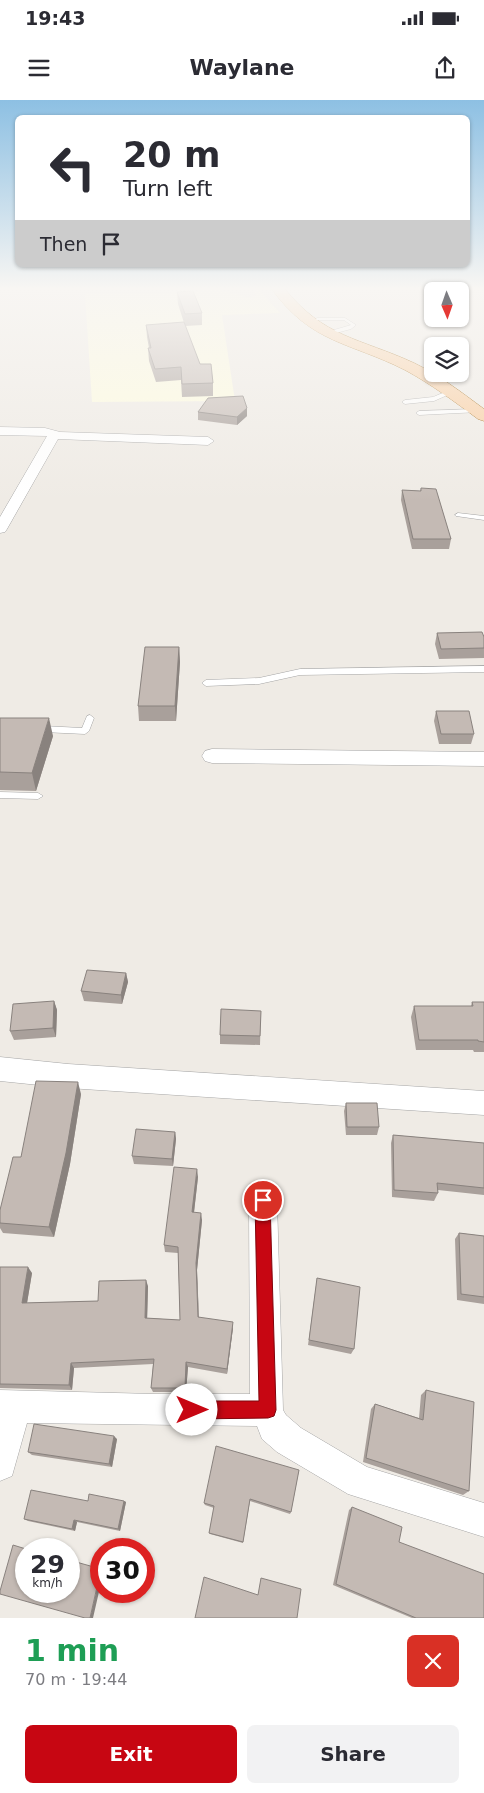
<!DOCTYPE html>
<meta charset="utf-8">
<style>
body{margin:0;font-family:"DejaVu Sans",sans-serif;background:#f2f2f3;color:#2b2b33;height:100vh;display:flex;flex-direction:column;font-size:19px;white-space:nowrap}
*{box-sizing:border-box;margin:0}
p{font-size:16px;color:#7c7c81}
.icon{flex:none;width:28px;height:28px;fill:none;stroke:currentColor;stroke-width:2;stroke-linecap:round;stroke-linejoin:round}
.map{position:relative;height:1518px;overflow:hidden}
.panel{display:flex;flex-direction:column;background:#fff;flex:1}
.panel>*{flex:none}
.hud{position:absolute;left:15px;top:15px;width:455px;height:152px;border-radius:8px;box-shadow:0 1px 4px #0004;background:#fff;color:#2b2b33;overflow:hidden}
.needle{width:32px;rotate:178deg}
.controls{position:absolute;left:424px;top:182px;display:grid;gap:10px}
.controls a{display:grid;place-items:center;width:45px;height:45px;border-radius:8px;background:#fff;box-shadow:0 1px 4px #0004;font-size:25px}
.speed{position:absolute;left:15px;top:1438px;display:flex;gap:10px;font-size:25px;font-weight:700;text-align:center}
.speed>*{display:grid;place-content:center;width:65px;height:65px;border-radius:50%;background:#fff;box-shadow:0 1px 4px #0004;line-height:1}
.speed small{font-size:12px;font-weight:400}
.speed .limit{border:8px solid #d22;background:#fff;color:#111}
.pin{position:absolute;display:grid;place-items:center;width:42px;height:42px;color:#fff;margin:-21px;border:2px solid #fff;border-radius:50%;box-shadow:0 1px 5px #0007}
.me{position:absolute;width:55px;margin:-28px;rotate:90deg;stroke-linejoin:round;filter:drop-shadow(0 0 4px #0008)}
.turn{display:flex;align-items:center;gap:18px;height:105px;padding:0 25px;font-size:22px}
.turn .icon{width:65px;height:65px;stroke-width:2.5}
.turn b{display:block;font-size:35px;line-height:42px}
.then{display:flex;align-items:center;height:48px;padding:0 25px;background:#0003;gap:10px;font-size:19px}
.round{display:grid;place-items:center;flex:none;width:52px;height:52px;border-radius:8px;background:#f2f2f3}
.overview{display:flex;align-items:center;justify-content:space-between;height:85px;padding:0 25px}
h1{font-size:30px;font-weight:700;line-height:38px;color:#1e9e55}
.button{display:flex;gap:10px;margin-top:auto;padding:10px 25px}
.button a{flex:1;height:58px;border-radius:8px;background:#c70612;color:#fff;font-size:20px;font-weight:700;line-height:58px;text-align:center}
.button a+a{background:#f2f2f3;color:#2b2b33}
.status{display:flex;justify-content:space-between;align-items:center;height:35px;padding:0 25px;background:#fff;direction:ltr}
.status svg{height:14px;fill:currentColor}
header{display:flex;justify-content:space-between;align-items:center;height:65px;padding:0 25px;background:#fff;font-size:22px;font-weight:700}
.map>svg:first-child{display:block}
.education{fill:#fefcdf}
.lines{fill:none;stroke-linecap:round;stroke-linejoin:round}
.service-casing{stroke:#a5a5a5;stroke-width:1}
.minor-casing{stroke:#a5a5a5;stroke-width:1}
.primary-casing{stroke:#945c04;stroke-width:1}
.service{fill:#fff;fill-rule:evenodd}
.minor{fill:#fff;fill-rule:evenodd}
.primary{fill:#f9cda0;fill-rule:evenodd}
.wall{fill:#a9a09b}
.shaded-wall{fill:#89827e}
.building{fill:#c4bab4;stroke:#89827e}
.route{fill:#c70612;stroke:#81040c}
</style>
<div class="status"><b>19:43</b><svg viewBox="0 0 49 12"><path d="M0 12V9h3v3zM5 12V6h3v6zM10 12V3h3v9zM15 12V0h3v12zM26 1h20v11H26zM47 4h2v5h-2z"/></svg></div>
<header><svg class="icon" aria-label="menu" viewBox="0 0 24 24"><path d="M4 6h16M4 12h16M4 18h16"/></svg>Waylane<svg class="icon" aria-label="share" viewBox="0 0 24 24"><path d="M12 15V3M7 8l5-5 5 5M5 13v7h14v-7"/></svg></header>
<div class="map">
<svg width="484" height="1518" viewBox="0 0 484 1518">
<rect width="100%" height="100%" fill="#efebe5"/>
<path class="education" d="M253,188H257L280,213L222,215L235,301L92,302L85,194L169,193L217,189L246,197L256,196Z"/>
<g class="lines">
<defs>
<path id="service" d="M317,218H345L356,225L351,229L336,233L334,230L351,225L344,220H315Z
M450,290L452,291V293L434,301L405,304L402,302L405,300L433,297Z
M477,309L480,311L479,312L419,315L416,313L419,311Z
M458,413L484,416V420L456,416L455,415Z
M484,566V572L300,575L259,584L206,586L202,583L206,580L259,578L300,569Z
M90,615L94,618L89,631L85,634L43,632L39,629L43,626L82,628L87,616Z
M0,692L38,693L43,696L38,699L0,698Z"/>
<path id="minor" d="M0,327L45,328L60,332L208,337L214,341L208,345L58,339L7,429L5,432L0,433V417L47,336L0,335Z
M212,649L484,652V666L212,663L205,661L202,656L205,651Z
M0,957L68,964L484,991V1015L68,988L0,981Z
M263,1087L273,1091L277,1101L283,1310L286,1315L301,1328L367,1367L484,1403V1437L348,1394L277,1352L262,1339L257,1326L27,1323L12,1376L0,1381V1290L154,1294H250L249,1101L253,1091Z"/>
<path id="primary" d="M271,188H284C324,238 360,238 414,263C439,275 461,292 484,309V321L478,319C455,302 431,284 405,270C350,242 311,244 271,188Z"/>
</defs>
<use href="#service" class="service-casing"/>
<use href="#minor" class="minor-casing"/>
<use href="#primary" class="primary-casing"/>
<use href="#service" class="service"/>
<use href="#minor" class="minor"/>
<use href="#primary" class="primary"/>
</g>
<path class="wall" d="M177,192L202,213V225L185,226L178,204Z
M146,225L200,264L213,283V296L182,297L181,280L156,282L149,261L148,248H149L147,237Z
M247,308V316L237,325L198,320V312Z
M421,388L451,439L449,449H412L401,400L402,390L420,391Z
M437,533L484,537V558L439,559L435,544Z
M179,547L180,562L176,621H139L138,606Z
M436,611L474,634L471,644H439L434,621Z
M0,618L53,636L36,691L0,690Z
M126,873L128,882L122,904L84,901L81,891Z
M54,901L57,910L56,937L14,940L10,931Z
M472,902H484V952H474L473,950H416L411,917L414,906H471Z
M261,911L260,945L220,944V935Z
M81,994L70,1064L54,1137L3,1133L0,1128V1110L21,1057Z
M346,1003L379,1027L377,1035H346L344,1011Z
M175,1032L176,1039L173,1066L134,1064L132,1056Z
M393,1035L484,1043V1095L438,1090V1093L434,1101L392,1097L391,1043Z
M198,1077L194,1113L202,1120L197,1170L199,1217L233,1228L227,1274L188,1267L186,1292H153L151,1288L153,1264L74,1268L72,1290L0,1288V1167L32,1173L27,1203L98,1201L148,1186L147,1218L180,1220L178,1153L165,1152L164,1145Z
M459,1133L484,1136V1204L457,1200L455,1139Z
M317,1178L354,1249L351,1254L308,1245Z
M426,1290L469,1391L463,1395L363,1362L371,1309L375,1304L419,1318L421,1295Z
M117,1339L112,1367L32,1355L28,1352Z
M299,1370L291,1412L290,1414L250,1401L243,1443L210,1434L209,1433L214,1408L205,1405L204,1403Z
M88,1401H124L126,1402L120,1431L77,1422L75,1431L28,1421L24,1419Z
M352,1407L399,1442L484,1518H412L333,1485L349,1410Z"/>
<path class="shaded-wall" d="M247,308V316L237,325V317Z
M179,547L180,562L176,621L175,606Z
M49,618L53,636L36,691L32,673Z
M126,873L128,882L122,904L121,895Z
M54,901L57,910L56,937L53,928Z
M78,982L81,994L70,1064L54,1137L49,1127Z
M175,1032L176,1039L173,1066L172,1059Z
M197,1069L198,1077L193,1120L192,1112Z
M201,1113L202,1120L197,1170L199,1223L196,1163Z
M28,1167L32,1173L26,1209L22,1203Z
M146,1180L148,1186L147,1224L145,1218Z
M233,1222V1228L227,1274V1269Z
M186,1262L188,1267L186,1292L185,1288Z
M71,1263L74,1268L72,1290L69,1285Z
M114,1336L117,1339L112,1367L109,1364Z
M124,1401L126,1402L120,1431L118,1429Z
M74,1420L77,1422L75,1431L72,1429Z
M101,1470V1483L93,1518H90Z"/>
<path class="building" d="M193,191L202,213L185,214L177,192Z
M184,222L200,264H211L213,283L182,284L181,267L155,269L148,248H151L146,225Z
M243,296L247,308L237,317L198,312L208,298Z
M421,388L436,389L451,439H413L402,390L421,391Z
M482,532L484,537V548L441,549L437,533Z
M145,547H179L175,606H138Z
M436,611H469L474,634H441Z
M0,618H49L32,673L0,672Z
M87,870L126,873L121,895L81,891Z
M54,901L53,928L10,931L13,904Z
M472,902H484V942L478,941V940H419L414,906H473Z
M221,909L261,911L260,936L220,935Z
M36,981L78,982L66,1053L49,1127L0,1123V1110L13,1057H21Z
M346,1003H377L379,1027H347Z
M136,1029L175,1032L172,1059L132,1056Z
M393,1035L484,1043V1088L437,1083L438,1093L394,1090Z
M174,1067L197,1069L192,1112L201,1113L196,1163L198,1217L233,1222L227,1269L186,1262L185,1288H151L154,1259L71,1263L69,1285L0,1284V1167H28L22,1203L98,1201L99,1181L146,1180L145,1218L180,1220L178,1147L164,1145Z
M459,1133L484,1136V1197L461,1194Z
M317,1178L360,1187L354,1249L309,1240Z
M426,1290L474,1302L469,1391L366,1358L375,1304L423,1320Z
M34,1324L114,1336L109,1364L28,1352Z
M216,1346L299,1370L291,1412L250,1399L243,1442L209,1433L214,1406L204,1403Z
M31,1390L88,1401L89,1394L124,1401L118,1429L74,1420L72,1429L24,1419Z
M352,1407L402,1427L399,1442L484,1474V1518H416L336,1484Z
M13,1445L26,1449V1491H69V1460L101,1469L90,1518H85L0,1494V1491Z
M204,1477L258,1495L261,1478L301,1489L297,1518H195Z"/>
<linearGradient id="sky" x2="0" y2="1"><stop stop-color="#8dc0e3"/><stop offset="0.47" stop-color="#f8f6f3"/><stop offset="1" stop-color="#f8f6f3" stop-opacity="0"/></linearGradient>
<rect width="484" height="401" fill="url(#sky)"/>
<path class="route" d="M263,1093L268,1095L270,1100L276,1310L274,1316L268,1318L192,1319L186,1316L183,1310L186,1304L192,1301H259L255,1100L258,1095Z"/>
</svg>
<div class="controls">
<a><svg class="needle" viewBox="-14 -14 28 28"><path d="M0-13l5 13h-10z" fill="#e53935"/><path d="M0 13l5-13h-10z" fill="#7c7c81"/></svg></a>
<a><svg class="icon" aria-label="layers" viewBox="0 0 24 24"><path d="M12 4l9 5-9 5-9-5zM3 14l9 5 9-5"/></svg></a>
</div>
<div class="speed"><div>29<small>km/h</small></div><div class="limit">30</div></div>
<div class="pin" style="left:263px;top:1100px;background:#d93025"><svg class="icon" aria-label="arrive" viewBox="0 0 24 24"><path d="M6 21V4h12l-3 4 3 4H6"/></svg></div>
<svg class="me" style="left:192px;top:1310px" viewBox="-20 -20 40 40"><circle r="19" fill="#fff"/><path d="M0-13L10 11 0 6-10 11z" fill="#c70612"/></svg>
<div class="hud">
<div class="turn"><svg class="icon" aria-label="left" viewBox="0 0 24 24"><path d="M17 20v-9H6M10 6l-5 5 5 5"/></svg><div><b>20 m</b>Turn left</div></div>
<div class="then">Then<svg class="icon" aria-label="arrive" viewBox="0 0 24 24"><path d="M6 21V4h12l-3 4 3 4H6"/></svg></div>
</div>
</div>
<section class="panel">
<div class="overview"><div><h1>1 min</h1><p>70 m · 19:44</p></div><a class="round" style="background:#d93025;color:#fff"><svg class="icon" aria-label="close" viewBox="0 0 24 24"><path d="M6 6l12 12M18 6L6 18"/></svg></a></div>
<div class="button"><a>Exit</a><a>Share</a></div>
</section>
